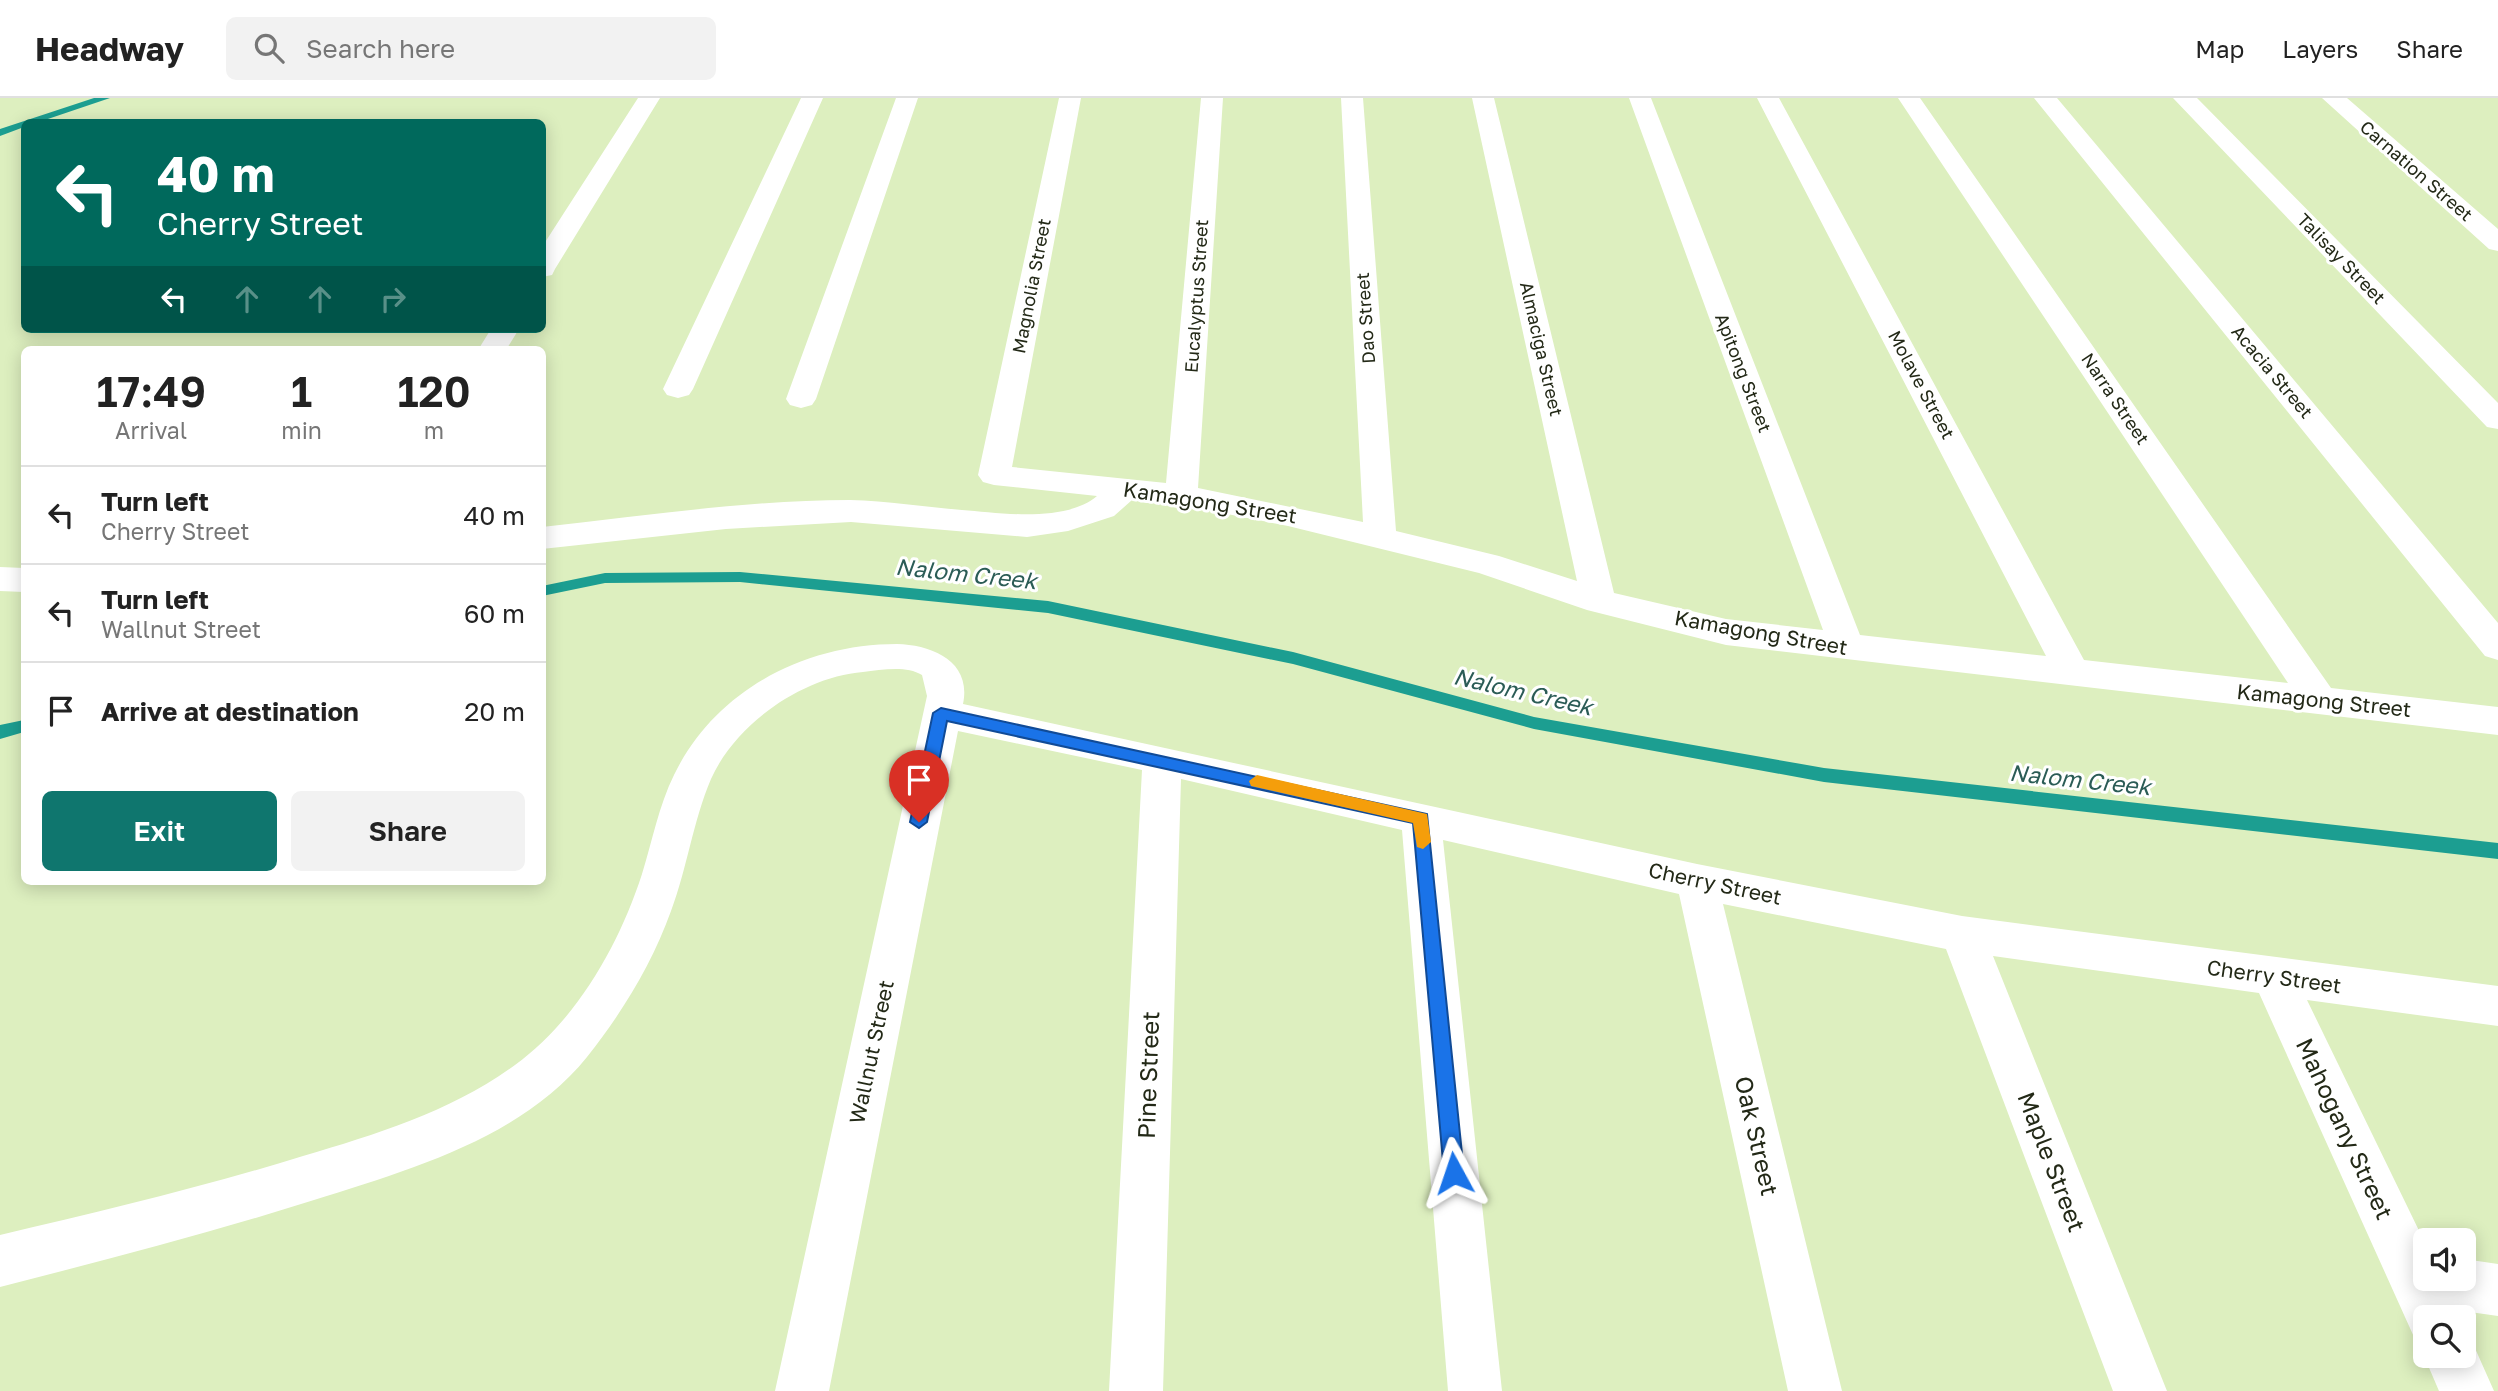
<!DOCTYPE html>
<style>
body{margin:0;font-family:"Golos Text",sans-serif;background:#f2f2f2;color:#222;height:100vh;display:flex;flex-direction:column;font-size:26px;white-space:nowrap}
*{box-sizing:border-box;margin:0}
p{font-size:23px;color:#767676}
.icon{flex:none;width:38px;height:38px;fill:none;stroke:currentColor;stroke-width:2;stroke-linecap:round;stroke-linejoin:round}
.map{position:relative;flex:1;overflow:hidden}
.drawer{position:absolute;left:21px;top:248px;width:525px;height:539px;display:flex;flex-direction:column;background:#fff;border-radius:10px;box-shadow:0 4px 18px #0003}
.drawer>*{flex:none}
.guide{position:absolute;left:21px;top:21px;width:525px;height:214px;border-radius:10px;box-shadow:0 4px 18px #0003;background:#00695c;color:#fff;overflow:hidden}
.controls{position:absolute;left:2413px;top:1130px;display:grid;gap:14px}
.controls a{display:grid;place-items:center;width:63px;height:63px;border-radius:10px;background:#fff;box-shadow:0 4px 18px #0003;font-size:35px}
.pin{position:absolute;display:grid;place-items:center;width:60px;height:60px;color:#fff;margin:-72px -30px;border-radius:50% 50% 50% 0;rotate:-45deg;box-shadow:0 0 7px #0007}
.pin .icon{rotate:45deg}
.me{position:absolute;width:77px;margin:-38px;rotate:355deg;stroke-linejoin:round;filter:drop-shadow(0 0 5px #0008)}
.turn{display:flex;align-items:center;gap:24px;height:147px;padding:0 21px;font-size:32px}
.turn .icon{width:91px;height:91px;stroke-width:2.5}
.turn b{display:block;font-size:49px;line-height:60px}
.lanes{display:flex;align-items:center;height:66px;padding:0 21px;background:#0003;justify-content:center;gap:35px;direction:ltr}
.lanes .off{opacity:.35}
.eta{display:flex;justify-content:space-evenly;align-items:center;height:119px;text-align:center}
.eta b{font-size:42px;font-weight:600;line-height:49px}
.action{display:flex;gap:14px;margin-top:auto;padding:14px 21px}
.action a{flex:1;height:80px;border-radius:10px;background:#0f766e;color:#fff;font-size:28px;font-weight:600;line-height:80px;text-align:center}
.action a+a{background:#f2f2f2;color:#222}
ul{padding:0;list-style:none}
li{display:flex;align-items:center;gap:21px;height:98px;padding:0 21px;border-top:2px solid #e0e0e0}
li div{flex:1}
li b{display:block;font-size:26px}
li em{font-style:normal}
header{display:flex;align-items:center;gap:42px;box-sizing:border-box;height:98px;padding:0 35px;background:#fff;border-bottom:2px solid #e0e0e0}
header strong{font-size:33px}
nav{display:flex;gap:38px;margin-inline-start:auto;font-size:24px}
.search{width:490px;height:63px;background:#f2f2f2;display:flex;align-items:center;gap:18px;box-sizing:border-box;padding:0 24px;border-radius:10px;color:#767676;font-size:26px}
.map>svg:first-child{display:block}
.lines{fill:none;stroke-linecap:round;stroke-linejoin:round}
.stream{fill:#1c9e91;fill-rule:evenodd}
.minor{fill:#fff;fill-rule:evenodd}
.route{fill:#1a73e8;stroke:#114b97;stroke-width:2}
.slow{fill:#f59e0b}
.labels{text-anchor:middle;stroke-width:6;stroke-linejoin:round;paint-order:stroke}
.far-street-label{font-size:18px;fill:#232917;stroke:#fff}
.street-label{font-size:21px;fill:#232917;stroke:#fff}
.water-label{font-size:23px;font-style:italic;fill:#2b5c56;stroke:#fff}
.near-street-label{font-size:24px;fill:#232917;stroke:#fff}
</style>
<header>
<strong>Headway</strong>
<div class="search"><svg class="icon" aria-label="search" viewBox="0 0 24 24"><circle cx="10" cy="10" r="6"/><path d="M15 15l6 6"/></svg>Search here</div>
<nav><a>Map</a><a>Layers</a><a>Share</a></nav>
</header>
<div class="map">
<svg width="2498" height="1293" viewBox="0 0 2498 1293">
<rect width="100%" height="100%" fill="#ddefbf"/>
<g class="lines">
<path class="stream" d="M94,0H110L39,24H24V29L0,38V31Z
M740,474L1048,503L1293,554L1534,619L1824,670L2498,745V761L1824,684L1534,631L1293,566L1048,515L740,484L605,485L542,498V488L605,475Z
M24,622V634L0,641V627Z"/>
<path class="minor" d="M638,0H660L555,171L552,177L542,179V149Z
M801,0H823L693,291L689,297L678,300L667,297L663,291Z
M896,0H918L816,301L812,307L801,310L790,307L786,301Z
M1059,0H1081L1012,369L1166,385L1201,0H1223L1198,390L1363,424L1341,0H1363L1396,433L1499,458L1577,483L1472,0H1494L1614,495L1726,521L1823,532L1629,0H1651L1860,537L2046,558L1757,0H1779L2084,562L2288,585L1898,0H1920L2331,590L2498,609V637L1726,547L1587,512L1479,475L1288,428L1181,407L1132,402L1114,418L1068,433L1027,439L851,424L726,431L542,451V429C644,418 748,402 850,402C887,403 925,409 962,412C1000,415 1065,425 1097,398L994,387L983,384L978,377Z
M2034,0H2057L2498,525V562L2485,558Z
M2173,0H2197L2498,305V331L2487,329Z
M2322,0H2347L2498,131V153L2489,151Z
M491,231H519L506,252H478Z
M0,469L24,470V494L0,493Z
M897,546C932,547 972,563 963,606L1697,766L1962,818L2498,888V928L2307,902L2426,1147V1181H2464V1161L2498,1166V1218L2456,1212L2459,1220H2426V1243L2414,1239L2259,895L1993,858L2167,1293H2113L1946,851L1723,806L1842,1293H1788L1679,796L1443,742L1502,1293H1448L1402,732L1181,681L1163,1293H1109L1142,672L958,633L829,1293H775L927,598L922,577C906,567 881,572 863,574C803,579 736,625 711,681C693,723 687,771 671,813C652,866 622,915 587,959C522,1040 409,1072 314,1102C210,1135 105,1162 0,1189V1137C102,1113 203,1089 303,1058C378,1036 452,1013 515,967C577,922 619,847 642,776C652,744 659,707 674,677C715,592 805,546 897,546Z
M2464,1237L2470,1239L2494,1293H2439L2424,1258L2426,1255V1258H2464Z"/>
</g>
<path class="route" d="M941,610L1427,716L1464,1075L1461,1082L1454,1085L1447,1082L1444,1075L1413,725L947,623L927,724L919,730L910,724L933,615Z"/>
<path class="slow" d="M1257,677L1427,716L1431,744L1423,751L1417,749L1413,725L1251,688L1249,683Z"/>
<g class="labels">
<g class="far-street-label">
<text transform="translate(2416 73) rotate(41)" y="6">Carnation Street</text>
<text transform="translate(2341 161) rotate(46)" y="6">Talisay Street</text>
<text transform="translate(1032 188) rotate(-79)" y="6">Magnolia Street</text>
<text transform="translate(1197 198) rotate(-86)" y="6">Eucalyptus Street</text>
<text transform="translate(1366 220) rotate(-94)" y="6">Dao Street</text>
<text transform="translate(1541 251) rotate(77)" y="6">Almaciga Street</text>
<text transform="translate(2272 274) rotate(50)" y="6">Acacia Street</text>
<text transform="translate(1743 275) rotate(69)" y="6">Apitong Street</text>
<text transform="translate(1921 287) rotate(62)" y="6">Molave Street</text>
<text transform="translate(2115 301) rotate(56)" y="6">Narra Street</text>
</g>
<g class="street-label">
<text transform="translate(1210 405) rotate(9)" y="7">Kamagong Street</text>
<text transform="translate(1761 535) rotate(10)" y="7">Kamagong Street</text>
<text transform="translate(2324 603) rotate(6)" y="7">Kamagong Street</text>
<text transform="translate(1715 786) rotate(12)" y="7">Cherry Street</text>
<text transform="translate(2274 879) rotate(8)" y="7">Cherry Street</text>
<text transform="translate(872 954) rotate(-78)" y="7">Wallnut Street</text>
</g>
<g class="water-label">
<text transform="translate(966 476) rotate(6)" y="8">Nalom Creek</text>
<text transform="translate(1523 594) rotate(13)" y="8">Nalom Creek</text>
<text transform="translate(2080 682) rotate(6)" y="8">Nalom Creek</text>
</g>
<g class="near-street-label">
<text transform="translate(1149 977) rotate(-88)" y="8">Pine Street</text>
<text transform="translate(2344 1031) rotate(65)" y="8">Mahogany Street</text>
<text transform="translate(1756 1038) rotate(77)" y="8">Oak Street</text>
<text transform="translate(2051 1064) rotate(69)" y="8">Maple Street</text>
</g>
</g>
</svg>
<div class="controls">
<a><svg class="icon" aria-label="sound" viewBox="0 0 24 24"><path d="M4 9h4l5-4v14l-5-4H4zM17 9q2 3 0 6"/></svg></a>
<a><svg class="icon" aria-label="search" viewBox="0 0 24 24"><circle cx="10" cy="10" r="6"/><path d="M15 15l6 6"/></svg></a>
</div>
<div class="pin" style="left:919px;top:724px;background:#d93025"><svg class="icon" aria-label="arrive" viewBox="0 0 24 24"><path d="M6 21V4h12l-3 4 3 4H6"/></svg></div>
<svg class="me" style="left:1454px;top:1075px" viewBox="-20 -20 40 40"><path d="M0-17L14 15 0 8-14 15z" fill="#1a73e8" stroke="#fff" stroke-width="4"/></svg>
<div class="guide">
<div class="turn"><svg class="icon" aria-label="left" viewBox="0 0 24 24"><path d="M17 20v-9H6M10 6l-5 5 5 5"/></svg><div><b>40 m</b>Cherry Street</div></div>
<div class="lanes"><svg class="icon" aria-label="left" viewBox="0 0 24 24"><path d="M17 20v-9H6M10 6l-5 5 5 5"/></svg><svg class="icon off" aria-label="ahead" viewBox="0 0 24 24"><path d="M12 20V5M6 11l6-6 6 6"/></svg><svg class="icon off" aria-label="ahead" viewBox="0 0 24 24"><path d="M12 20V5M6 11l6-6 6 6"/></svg><svg class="icon off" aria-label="right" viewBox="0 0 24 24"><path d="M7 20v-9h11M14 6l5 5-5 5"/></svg></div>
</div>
<section class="drawer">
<div class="eta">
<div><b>17:49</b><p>Arrival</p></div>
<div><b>1</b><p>min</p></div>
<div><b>120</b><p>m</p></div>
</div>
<ul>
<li><svg class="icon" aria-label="left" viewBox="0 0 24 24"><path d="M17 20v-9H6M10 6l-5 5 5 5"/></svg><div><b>Turn left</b><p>Cherry Street</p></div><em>40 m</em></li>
<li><svg class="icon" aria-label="left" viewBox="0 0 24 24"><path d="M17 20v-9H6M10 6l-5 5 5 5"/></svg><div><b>Turn left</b><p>Wallnut Street</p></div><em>60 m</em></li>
<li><svg class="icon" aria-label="arrive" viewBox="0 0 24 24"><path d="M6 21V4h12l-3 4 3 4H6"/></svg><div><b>Arrive at destination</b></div><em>20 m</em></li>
</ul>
<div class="action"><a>Exit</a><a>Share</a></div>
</section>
</div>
